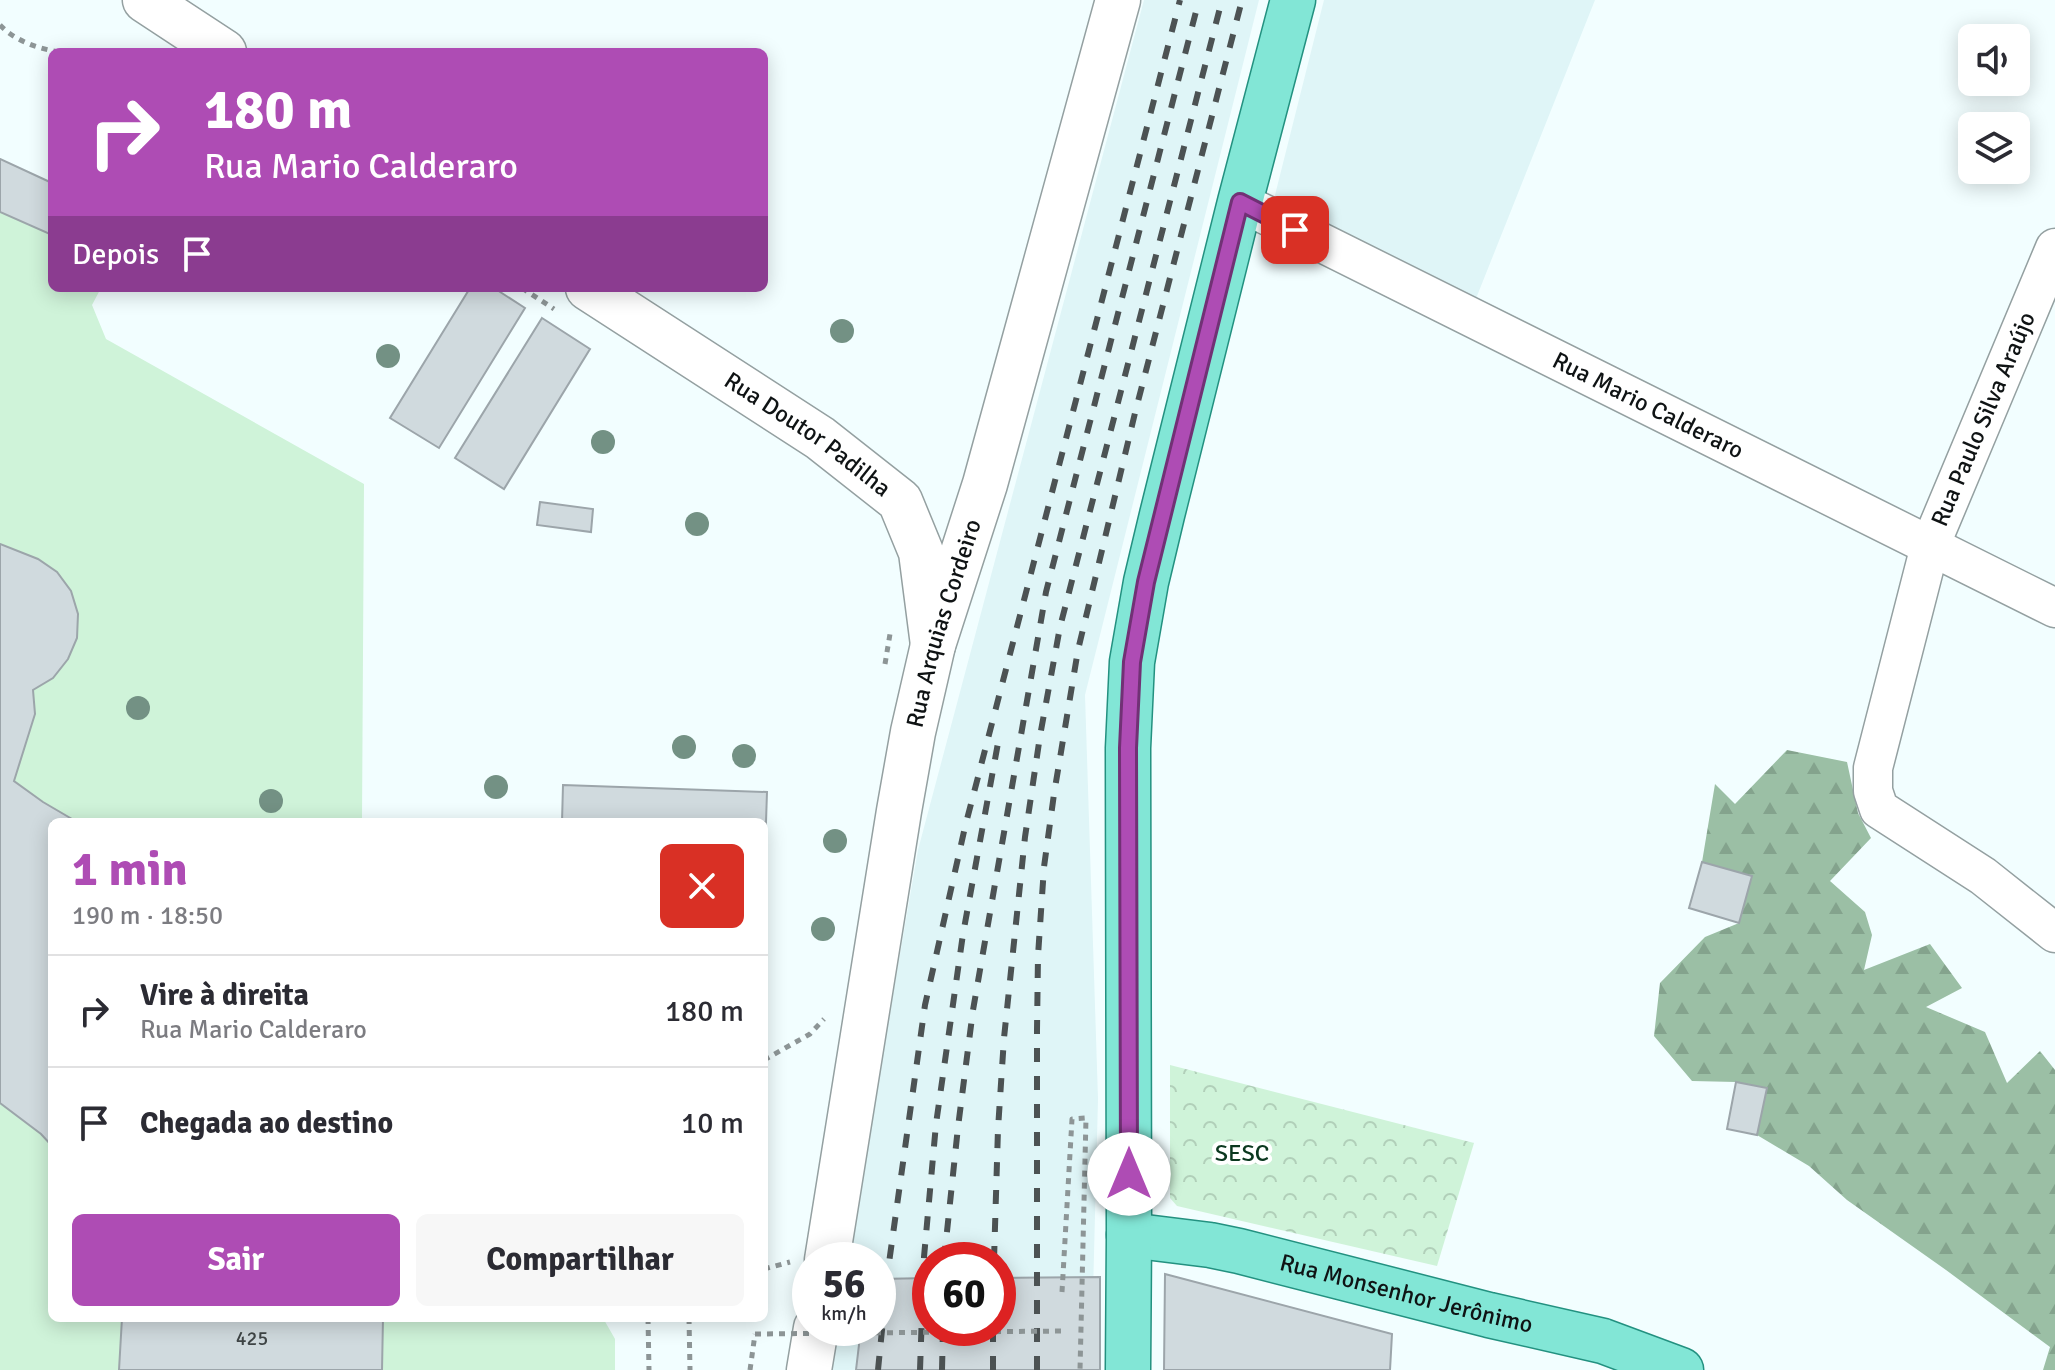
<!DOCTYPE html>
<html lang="pt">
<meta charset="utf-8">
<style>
body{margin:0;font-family:Signika,sans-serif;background:#f7f7f7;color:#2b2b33;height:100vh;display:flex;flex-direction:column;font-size:30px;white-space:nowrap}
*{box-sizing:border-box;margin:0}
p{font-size:26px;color:#7c7c81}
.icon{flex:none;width:44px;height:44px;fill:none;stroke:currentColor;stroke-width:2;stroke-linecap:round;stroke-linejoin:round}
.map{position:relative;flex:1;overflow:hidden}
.details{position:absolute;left:48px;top:818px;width:720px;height:504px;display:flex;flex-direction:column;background:#fff;border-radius:12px;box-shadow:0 4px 20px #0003}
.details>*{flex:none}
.top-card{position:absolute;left:48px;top:48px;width:720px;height:244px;border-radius:12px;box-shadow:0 4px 20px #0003;background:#ae4cb4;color:#fff;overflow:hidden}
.controls{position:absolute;left:1958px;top:24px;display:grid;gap:16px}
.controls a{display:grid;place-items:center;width:72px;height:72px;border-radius:12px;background:#fff;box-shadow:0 4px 20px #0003;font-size:40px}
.speed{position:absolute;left:792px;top:1242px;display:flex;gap:16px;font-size:40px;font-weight:700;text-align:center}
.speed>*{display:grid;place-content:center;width:104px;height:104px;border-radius:50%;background:#fff;box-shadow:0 4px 20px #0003;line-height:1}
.speed small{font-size:20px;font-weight:400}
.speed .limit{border:12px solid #d22;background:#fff;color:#111}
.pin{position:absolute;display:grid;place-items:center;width:68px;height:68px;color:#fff;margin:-34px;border-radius:16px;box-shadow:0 4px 12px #0006}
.me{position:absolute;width:88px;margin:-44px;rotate:0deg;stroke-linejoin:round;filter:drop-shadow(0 0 6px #0008)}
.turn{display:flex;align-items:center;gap:28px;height:168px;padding:0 24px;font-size:36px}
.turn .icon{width:104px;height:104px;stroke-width:2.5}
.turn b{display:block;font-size:56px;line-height:68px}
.then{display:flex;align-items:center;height:76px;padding:0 24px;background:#0003;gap:16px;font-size:30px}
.round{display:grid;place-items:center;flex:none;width:84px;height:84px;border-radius:12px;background:#f7f7f7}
.head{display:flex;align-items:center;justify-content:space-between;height:136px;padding:0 24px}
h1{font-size:48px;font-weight:700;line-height:60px;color:#ae4cb4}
.primary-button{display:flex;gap:16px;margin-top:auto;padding:16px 24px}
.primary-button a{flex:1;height:92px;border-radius:12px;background:#ae4cb4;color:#fff;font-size:32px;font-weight:700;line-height:92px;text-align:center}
.primary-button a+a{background:#f7f7f7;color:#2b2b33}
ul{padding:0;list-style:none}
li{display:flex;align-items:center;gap:24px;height:112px;padding:0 24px;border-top:2px solid #e1e1e2}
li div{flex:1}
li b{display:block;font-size:30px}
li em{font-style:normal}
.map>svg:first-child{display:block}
.built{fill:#dff5f7;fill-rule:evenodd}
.grass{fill:#cff3d9}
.forest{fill:url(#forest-firs)}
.park{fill:url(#park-crowns)}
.building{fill:#d0dade;stroke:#9ca5aa;stroke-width:2}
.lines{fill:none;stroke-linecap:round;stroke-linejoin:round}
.minor-casing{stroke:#94a0a1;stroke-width:41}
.tertiary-casing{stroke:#94a0a1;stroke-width:47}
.secondary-casing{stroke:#94a0a1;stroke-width:47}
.primary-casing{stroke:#239180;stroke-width:47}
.path{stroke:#8d9596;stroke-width:5;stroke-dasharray:6 6;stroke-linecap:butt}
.minor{stroke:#fff;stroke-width:38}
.tertiary{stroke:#fff;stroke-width:44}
.secondary{stroke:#fff;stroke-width:44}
.primary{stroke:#82e6d6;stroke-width:44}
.rail{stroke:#4c5253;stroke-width:6;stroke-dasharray:14 14;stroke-linecap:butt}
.path-bridge{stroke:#8d9596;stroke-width:5;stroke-dasharray:6 6;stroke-linecap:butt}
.tree{fill:#739184}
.route-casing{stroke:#713175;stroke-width:20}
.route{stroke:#ae4cb4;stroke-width:14}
.labels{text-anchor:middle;stroke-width:8;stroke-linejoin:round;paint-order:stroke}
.number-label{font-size:20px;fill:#3f4546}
.street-label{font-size:24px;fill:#0f1314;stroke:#fff}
.park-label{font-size:24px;fill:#0b381f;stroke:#fff}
</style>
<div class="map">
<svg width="2055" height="1370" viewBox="0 0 2055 1370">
<defs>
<pattern id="forest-firs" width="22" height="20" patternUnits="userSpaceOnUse" patternTransform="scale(2)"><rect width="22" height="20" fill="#9bbfa5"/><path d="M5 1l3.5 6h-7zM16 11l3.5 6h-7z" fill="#84a38d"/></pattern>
<pattern id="park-crowns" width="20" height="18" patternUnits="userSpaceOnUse" patternTransform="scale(2)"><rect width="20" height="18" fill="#cff3d9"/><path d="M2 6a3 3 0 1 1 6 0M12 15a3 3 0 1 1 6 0" fill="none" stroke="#b1cfb9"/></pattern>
</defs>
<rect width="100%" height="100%" fill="#f2feff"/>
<path class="built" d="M1144,0H1259L1085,695L1098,1099L1091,1370H828L835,1328H878V1260H847L918,850ZM930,1260H998V1328H930Z
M1324,0H1595L1475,301L1273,203Z"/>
<path class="grass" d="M0,159L52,183V288H101L92,305L106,339L364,484L362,822H52V1318H603L615,1339V1370H0Z"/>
<path class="forest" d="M1787,750L1847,762L1858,813L1871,838L1830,881L1865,912L1872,935L1864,970L1930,944L1962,988L1926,1007L1985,1032L2007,1083L2040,1051L2055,1070V1370H2043L2050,1347L1946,1270L1847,1200L1809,1166L1757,1135L1766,1088L1736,1082L1692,1081L1654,1036L1660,983L1705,937L1739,923L1752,876L1702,862L1715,784L1735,804Z"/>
<path class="park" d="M1170,1065L1474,1143L1437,1266L1177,1206L1170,1198Z"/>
<path class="building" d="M0,159L52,183V235L0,212Z
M470,288H494L525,308L439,448L390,418Z
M542,318L590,349L504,489L455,458Z
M540,502L593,509L591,532L537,525Z
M0,544L38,559L57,572L71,591L78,614L77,638L68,659L53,678L33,690L35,714L14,781L43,802L77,822H52V1146L41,1134L0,1103Z
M563,785L767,792L764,882V822H562Z
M1702,862L1752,876L1739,923L1689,908Z
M1736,1082L1767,1088L1757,1135L1727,1129Z
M1165,1274L1392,1334L1390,1370H1164Z
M1100,1277V1370H856L861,1328H878V1279L930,1278V1328H998V1278Z
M122,1318H383L382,1370H119Z"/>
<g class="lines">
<defs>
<g id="minor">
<path id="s1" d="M1240,202L2055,608"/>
<path d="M2055,248L1930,546L1873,768V791L1879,809L1983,876L2055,933"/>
</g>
<g id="tertiary">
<path d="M145,0L224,52"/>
<path id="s2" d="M588,288L820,438L900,501L921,552L933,645"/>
</g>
<g id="secondary">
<path id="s3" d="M827,1260L899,811L913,732L933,645L985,484L1118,0"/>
<path d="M809,1370L816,1328"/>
</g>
<g id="primary">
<path id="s4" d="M1129,1235L1210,1245L1239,1251L1489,1315L1603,1341L1681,1370"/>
<path d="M1128,1370L1129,1235L1128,748L1132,662L1146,582L1162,515L1240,202L1293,0"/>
</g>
</defs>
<use href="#minor" class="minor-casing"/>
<use href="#tertiary" class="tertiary-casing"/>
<use href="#secondary" class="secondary-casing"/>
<use href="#primary" class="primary-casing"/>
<path class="path" d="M0,25C15,41 39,49 60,52
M522,288L554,309
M885,664L890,634
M764,1060L810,1034L824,1019
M764,1269L790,1262
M1062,1292L1072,1119L1086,1118L1080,1370
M648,1318L649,1370
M689,1318L690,1370
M750,1370L755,1334"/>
<use href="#minor" class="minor"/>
<use href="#tertiary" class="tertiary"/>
<use href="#secondary" class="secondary"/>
<use href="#primary" class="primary"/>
<path class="rail" d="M944,1260L958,1127L973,1010L1046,592L1199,0
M994,1260L998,1129L1004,1038L1025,837L1040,736L1060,627L1222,0
M878,1370L888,1270L925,1005L965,827L1180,0
M920,1370L924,1257L936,1124L963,934L998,743
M942,1370L943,1328
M993,1370V1328
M1037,1370V1030L1038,956L1044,867L1054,794L1078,650L1135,413L1242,0"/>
<path class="path-bridge" d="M755,1334L1062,1331"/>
</g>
<g class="tree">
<circle cx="842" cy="331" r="12"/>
<circle cx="388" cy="356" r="12"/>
<circle cx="603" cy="442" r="12"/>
<circle cx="697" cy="524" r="12"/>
<circle cx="138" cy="708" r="12"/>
<circle cx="684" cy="747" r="12"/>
<circle cx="744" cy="756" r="12"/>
<circle cx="496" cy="787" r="12"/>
<circle cx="271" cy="801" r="12"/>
<circle cx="835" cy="841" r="12"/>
<circle cx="823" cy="929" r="12"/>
</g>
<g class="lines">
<defs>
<path id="route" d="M1129,1174L1128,748L1132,662L1146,582L1240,202L1295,230"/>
</defs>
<use href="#route" class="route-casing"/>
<use href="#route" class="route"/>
</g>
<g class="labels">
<g class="number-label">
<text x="252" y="1345">425</text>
</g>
<g class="street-label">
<text dy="8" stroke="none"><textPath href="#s1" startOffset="456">Rua Mario Calderaro</textPath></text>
<text transform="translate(1983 419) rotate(-67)" y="8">Rua Paulo Silva Araújo</text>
<text dy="8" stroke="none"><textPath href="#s2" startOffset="264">Rua Doutor Padilha</textPath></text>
<text dy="8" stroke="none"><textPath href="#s3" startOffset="648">Rua Arquias Cordeiro</textPath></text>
<text dy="8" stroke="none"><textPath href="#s4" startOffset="284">Rua Monsenhor Jerônimo</textPath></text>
</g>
<g class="park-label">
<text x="1242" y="1161">SESC</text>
</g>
</g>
</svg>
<div class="controls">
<a><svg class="icon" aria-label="sound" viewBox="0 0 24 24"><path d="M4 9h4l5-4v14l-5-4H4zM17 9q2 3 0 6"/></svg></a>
<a><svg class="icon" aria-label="layers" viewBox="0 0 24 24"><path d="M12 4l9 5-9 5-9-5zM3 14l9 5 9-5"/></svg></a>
</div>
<div class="speed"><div>56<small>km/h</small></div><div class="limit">60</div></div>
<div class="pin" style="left:1295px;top:230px;background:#d93025"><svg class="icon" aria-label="arrive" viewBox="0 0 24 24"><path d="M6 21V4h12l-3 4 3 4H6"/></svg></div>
<svg class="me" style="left:1129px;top:1174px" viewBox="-20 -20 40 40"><circle r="19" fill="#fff"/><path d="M0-13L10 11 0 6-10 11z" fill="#ae4cb4"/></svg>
<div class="top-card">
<div class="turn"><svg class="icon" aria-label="right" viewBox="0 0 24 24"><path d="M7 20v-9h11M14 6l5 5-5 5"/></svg><div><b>180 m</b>Rua Mario Calderaro</div></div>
<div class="then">Depois<svg class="icon" aria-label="arrive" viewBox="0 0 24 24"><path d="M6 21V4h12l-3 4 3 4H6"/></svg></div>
</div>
<section class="details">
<div class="head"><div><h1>1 min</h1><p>190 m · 18:50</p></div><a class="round" style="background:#d93025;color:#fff"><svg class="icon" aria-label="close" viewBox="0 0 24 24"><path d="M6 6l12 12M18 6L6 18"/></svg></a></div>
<ul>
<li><svg class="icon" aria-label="right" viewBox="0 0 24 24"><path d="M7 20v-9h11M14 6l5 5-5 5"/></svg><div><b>Vire à direita</b><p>Rua Mario Calderaro</p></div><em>180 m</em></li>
<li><svg class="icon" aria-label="arrive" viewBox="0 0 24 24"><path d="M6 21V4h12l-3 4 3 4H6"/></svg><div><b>Chegada ao destino</b></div><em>10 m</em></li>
</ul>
<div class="primary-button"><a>Sair</a><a>Compartilhar</a></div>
</section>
</div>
